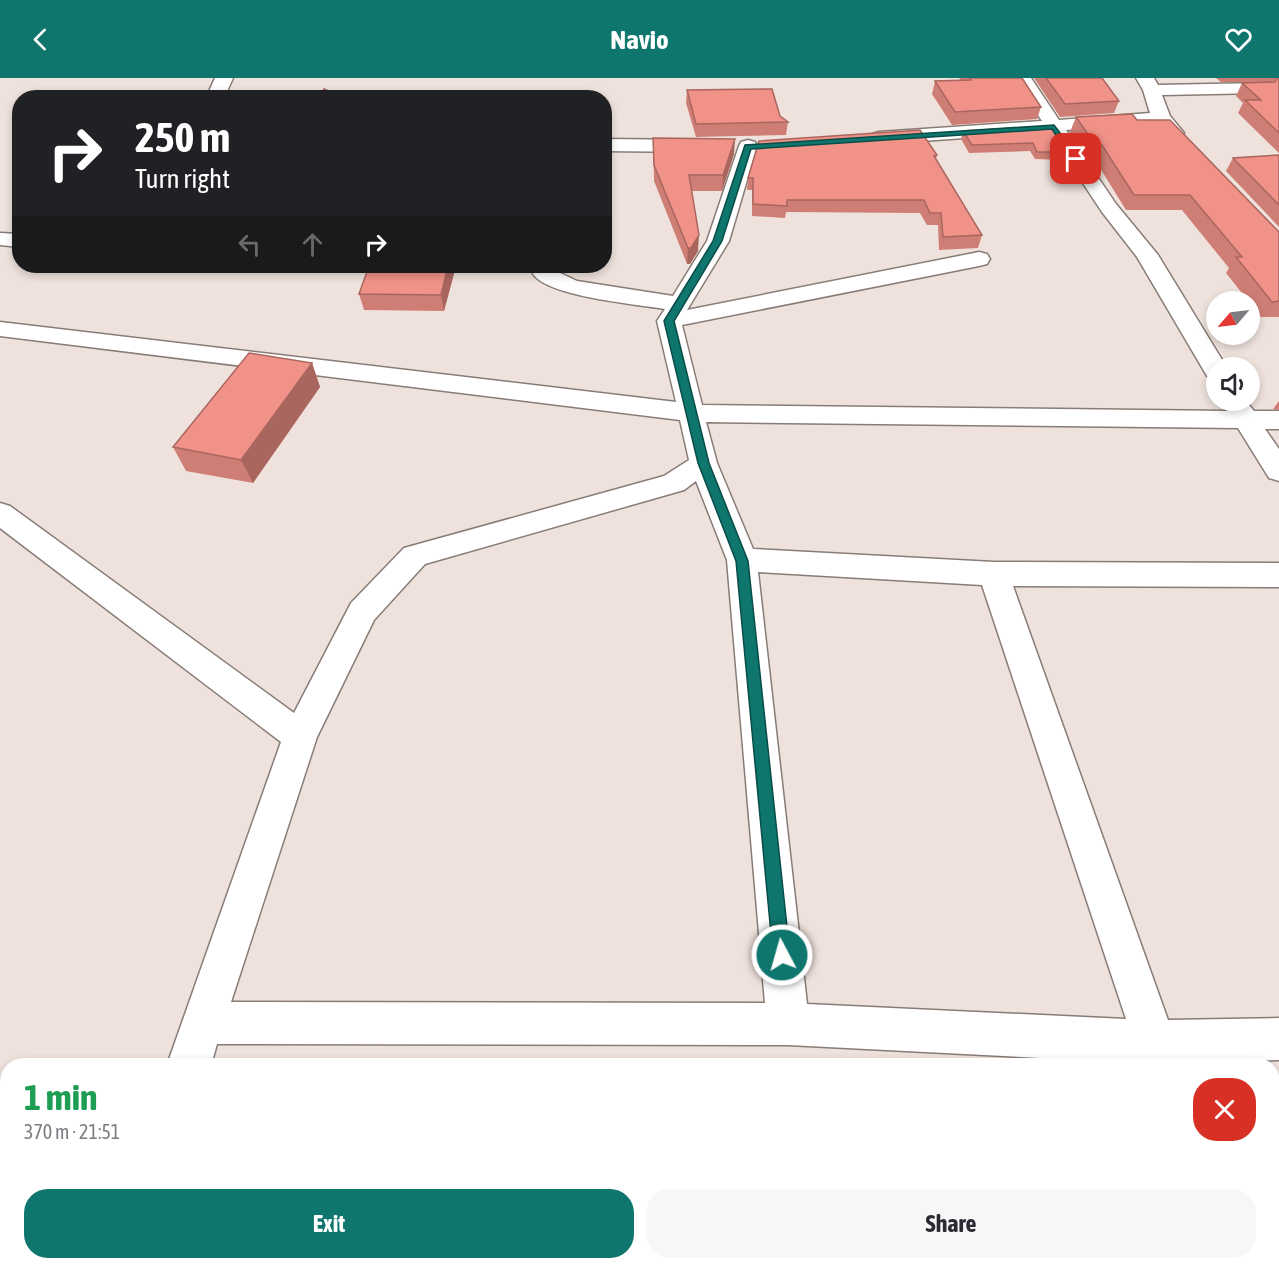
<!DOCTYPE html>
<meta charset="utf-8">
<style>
body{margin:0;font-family:"Asap Condensed",sans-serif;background:#f7f7f7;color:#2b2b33;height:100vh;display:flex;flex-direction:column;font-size:22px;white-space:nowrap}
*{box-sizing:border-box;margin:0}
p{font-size:20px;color:#7c7c81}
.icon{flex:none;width:33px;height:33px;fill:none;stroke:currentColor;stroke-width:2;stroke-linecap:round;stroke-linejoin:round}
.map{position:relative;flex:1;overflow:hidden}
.details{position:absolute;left:0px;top:980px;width:1280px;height:212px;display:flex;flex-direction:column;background:#fff;border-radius:24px 24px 0 0;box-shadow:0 3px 9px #0003}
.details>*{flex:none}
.top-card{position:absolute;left:12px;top:12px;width:600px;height:183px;border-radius:24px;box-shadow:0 3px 9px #0003;background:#202124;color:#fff;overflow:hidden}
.needle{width:39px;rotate:242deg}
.controls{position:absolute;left:1206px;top:213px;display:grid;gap:12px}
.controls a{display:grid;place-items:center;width:54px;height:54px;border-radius:50%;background:#fff;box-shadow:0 3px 9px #0003;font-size:30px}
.pin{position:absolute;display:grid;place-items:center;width:51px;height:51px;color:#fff;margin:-26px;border-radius:12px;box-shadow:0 3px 9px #0006}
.me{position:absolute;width:66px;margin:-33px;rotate:354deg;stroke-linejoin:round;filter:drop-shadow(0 0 4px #0008)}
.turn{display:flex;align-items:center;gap:21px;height:126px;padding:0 24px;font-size:27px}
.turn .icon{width:78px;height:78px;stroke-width:2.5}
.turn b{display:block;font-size:42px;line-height:51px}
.lanes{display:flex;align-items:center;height:57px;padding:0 24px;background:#0003;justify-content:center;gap:30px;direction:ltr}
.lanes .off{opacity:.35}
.round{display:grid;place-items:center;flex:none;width:63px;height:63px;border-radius:24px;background:#f7f7f7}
.overview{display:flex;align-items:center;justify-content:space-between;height:102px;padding:0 24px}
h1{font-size:36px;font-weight:700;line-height:45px;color:#1e9e55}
.action{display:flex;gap:12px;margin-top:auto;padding:12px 24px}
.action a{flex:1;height:69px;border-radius:24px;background:#0f766e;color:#fff;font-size:24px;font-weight:700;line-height:69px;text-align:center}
.action a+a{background:#f7f7f7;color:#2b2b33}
header{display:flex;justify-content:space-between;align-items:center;height:78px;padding:0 24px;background:#0f766e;color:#fff;font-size:27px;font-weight:700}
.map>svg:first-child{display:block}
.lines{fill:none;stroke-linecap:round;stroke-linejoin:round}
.minor-casing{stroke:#887c76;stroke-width:3}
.minor{fill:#fff;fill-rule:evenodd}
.wall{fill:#cf7e75}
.shaded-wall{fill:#a9665f}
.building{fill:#f19288;stroke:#a9665f;stroke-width:1.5}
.route{fill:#0f766e;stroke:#0a4d48;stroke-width:1.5}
</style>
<header><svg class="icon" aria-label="back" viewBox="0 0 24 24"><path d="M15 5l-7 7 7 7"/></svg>Navio<svg class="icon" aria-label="heart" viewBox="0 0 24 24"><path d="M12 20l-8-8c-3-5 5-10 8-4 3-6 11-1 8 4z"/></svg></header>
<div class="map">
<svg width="1279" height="1190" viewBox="0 0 1279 1190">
<rect width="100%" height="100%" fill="#efe2dc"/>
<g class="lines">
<defs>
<path id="minor" d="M215,0H233L224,20H206Z
M1013,0H1031L1059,42L1150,35L1143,12L1136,0H1154L1158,7L1262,5L1268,6L1271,10L1268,14L1262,15L1162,17L1170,38L1184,55L1182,59C1169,62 1164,55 1156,46L1066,52L1116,126L1158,177L1227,290H1216V300L1207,298L1137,179L1102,134L1049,54L879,66L872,64L870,60L872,56L879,54L1042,43Z
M604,61L699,62L706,64L708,68L706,72L699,74L604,73Z
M748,62L755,64L757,68L729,163L687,232L979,174L987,176L990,181L987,186L979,188L682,247L702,327L1227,333L1225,329L1229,323L1245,322L1254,333H1279V351H1265L1279,371V403L1269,400L1238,350L706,344L717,385L753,471L994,484L1279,485V509L1013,508L1168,942L1279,940V982L1141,987L1140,985L788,967L217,966L211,987H167L281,664L0,450V425L10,428L294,635L351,525L404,470L664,398L689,382L680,342L0,258V244L676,324L657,243L665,231C636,226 549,219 533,196L535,188H557L556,193L577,203L673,218L707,163L739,68L741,64ZM696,403L727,482L765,925L231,924L317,659L374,542L425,486L684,412ZM758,494L982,507L1126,941L807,926Z
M0,155L20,156V169L0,167Z
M105,1184H153L151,1190H103Z
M1216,1184H1264L1266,1190H1218Z"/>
</defs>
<use href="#minor" class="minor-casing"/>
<use href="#minor" class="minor"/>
</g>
<path class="wall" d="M959,0H1022L1041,29L1037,41L952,47L932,16L935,3L961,2Z
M1034,0H1102L1119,23L1114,35L1060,39Z
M1216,0H1279V75L1238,35L1243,25L1236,18L1242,5L1268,4H1221Z
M687,12L780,38L788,44L786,57L696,59L686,25Z
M1076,39L1137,42L1279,154V239H1261L1226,195L1229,190L1182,132H1126L1095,82H1089L1070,54Z
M1050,48L1067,74L1064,82L1035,81L1030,73L969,75L961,61L963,53Z
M653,60L734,76L722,113H691L698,173L690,186H687L654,103Z
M937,77L936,81L982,157L978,170L939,172L938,147H927L920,135L786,134L785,140L752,138V112H747L748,100Z
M1279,77V149L1226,93L1233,80Z
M369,188H456L444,233L364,232L359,216Z
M312,285L320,309L253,405L186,393L173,369Z
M1279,323V332L1273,331Z"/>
<path class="shaded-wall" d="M735,61L734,76L722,113L723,97Z
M699,157L698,173L690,186H687L688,170Z
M448,188H456L444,233L441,217Z
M312,285L320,309L253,405L241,382Z"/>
<path class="building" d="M970,0H1022L1041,29L955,34L935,3L971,2Z
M1046,0H1102L1119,23L1065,26Z
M1277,0H1279V55L1245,22H1261L1242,5L1275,4Z
M324,11L346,20H320Z
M772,11L780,38L788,44L696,46L687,12Z
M514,13L513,20H450V14Z
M1132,36L1137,42H1170L1279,154V223L1272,224L1236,179H1242L1190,117H1134L1102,67L1096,68L1076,39Z
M1050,48L1067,74H1037L1033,65L972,67L963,53Z
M920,52L937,77L934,78L982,157L943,159L941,135H930L924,122H787V128L753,126V100H748L759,63Z
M653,60L735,61L723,97H689L699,157L691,170H688L654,87Z
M1279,77V127L1233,80Z
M369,188H448L441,217L359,216Z
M249,275L312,285L241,382L173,369Z"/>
<path class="route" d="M1054,47L1080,81L1079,83H1073L1052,51L751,71L722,163L674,243L709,385L748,483L790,877L788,883L782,885L776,883L773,877L736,483L698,385L664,243L713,163L745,67Z"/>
</svg>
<div class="controls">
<a><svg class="needle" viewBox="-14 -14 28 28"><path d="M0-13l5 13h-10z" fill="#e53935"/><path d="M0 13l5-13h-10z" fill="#7c7c81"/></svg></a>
<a><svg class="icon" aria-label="sound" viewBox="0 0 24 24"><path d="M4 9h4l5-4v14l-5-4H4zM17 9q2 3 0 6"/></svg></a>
</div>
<div class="pin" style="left:1076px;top:81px;background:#d93025"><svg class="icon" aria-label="arrive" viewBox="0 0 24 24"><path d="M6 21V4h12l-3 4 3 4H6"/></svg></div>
<svg class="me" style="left:782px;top:877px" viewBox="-20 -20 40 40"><circle r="17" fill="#0f766e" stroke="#fff" stroke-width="3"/><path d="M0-11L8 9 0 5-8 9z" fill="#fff"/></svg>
<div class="top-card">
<div class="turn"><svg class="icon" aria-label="right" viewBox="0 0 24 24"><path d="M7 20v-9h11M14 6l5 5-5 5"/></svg><div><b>250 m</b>Turn right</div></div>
<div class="lanes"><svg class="icon off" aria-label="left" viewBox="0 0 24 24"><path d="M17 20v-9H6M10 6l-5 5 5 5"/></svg><svg class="icon off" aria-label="ahead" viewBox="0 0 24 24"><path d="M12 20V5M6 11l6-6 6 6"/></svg><svg class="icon" aria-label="right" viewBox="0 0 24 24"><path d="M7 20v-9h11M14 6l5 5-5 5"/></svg></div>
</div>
<section class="details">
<div class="overview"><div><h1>1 min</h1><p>370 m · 21:51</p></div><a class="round" style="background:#d93025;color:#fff"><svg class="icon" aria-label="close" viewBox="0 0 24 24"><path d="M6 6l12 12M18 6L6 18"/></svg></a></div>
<div class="action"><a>Exit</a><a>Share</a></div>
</section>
</div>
